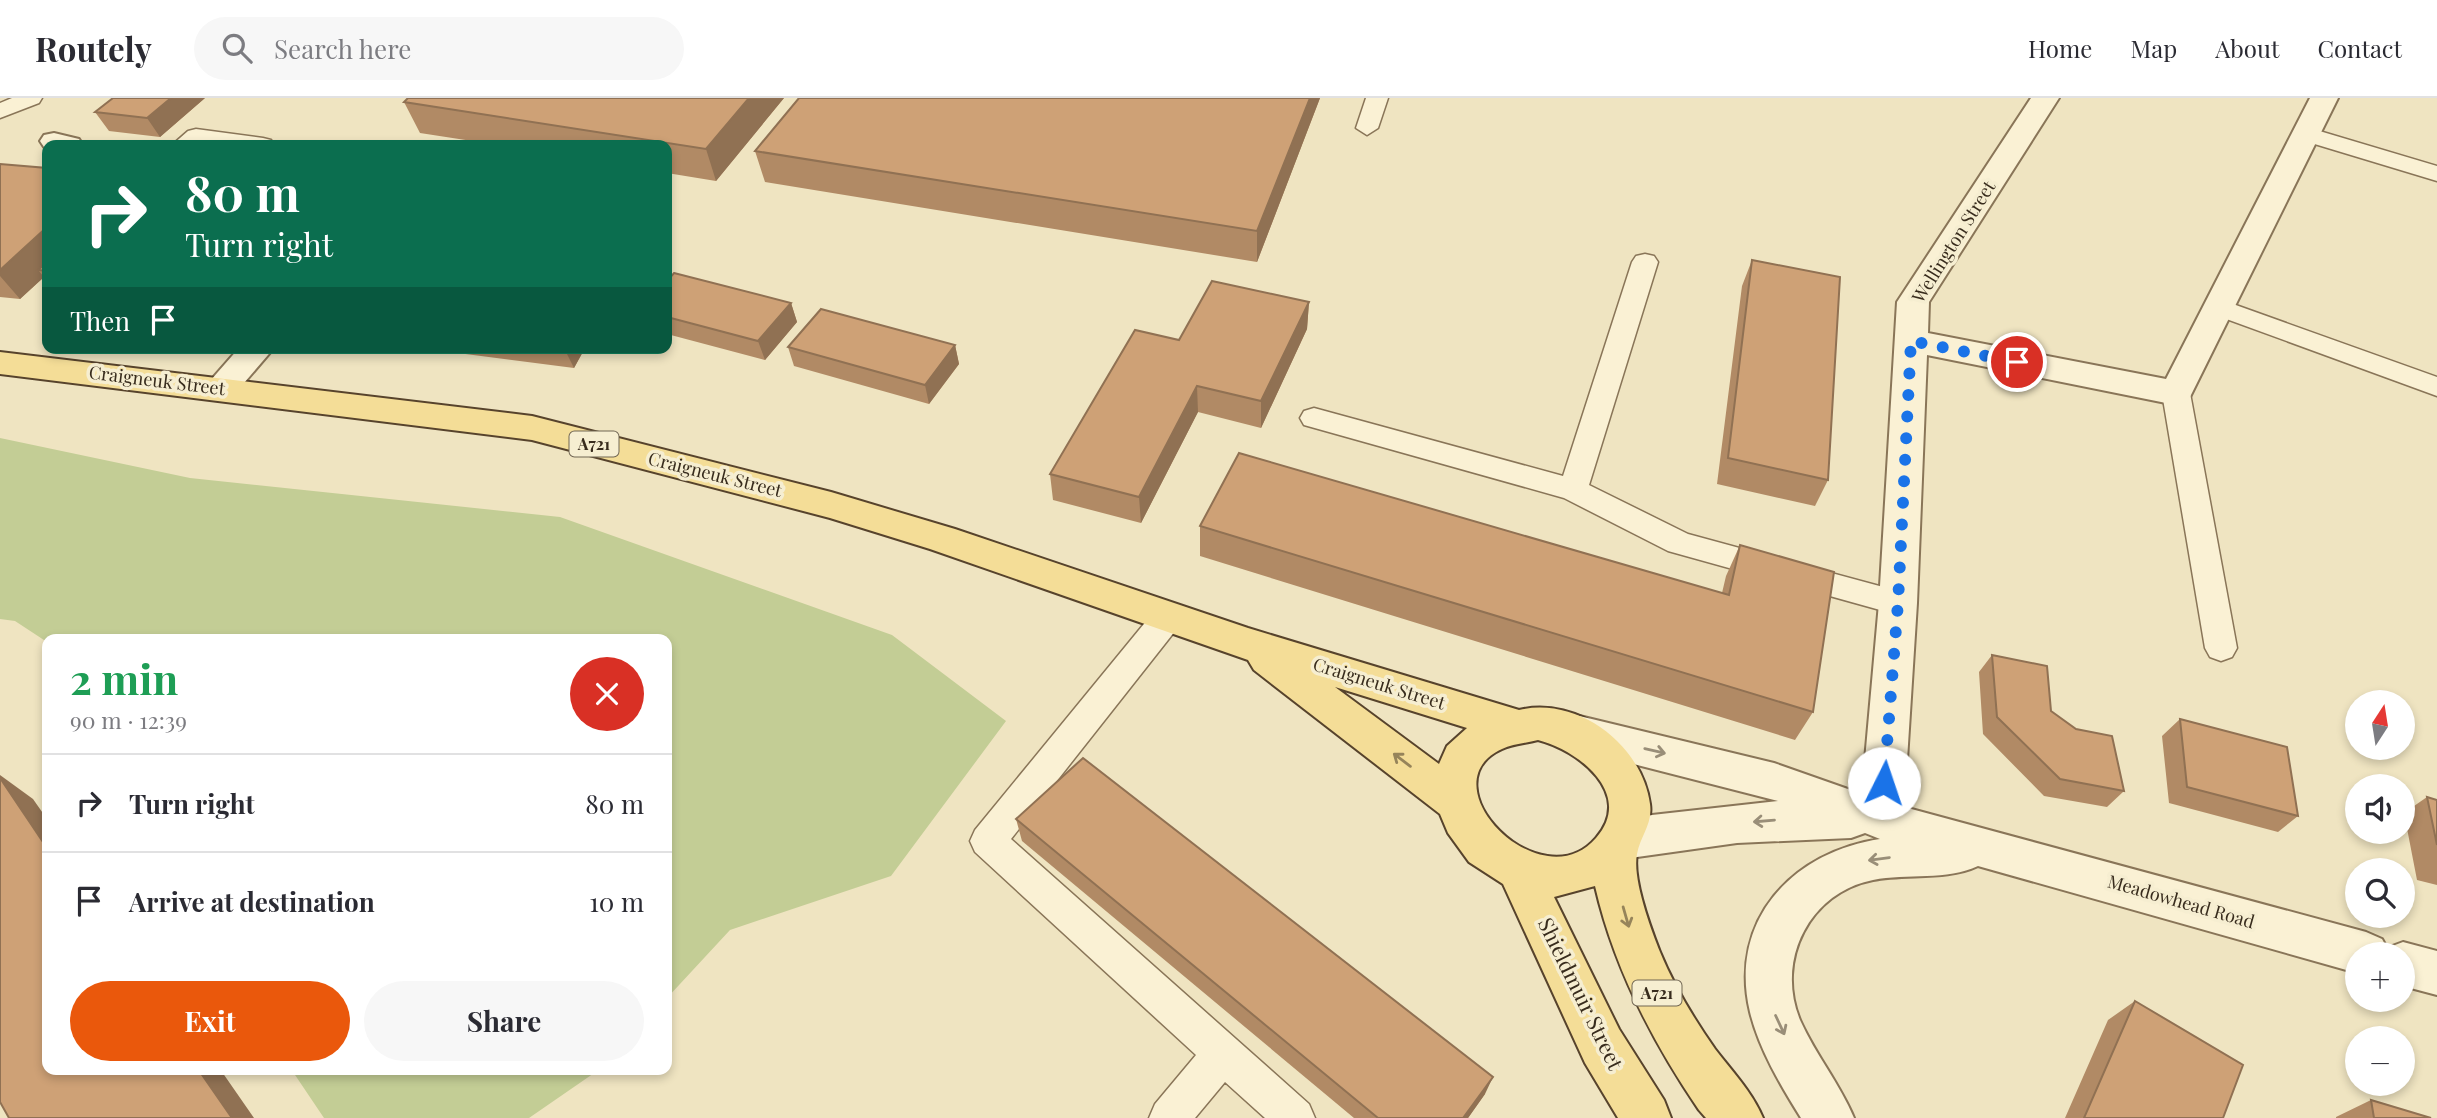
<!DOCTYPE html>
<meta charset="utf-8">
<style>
body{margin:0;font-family:"Playfair Display",serif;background:#f7f7f7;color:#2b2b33;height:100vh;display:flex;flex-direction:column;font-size:26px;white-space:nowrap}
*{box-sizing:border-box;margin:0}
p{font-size:23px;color:#7c7c81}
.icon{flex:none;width:38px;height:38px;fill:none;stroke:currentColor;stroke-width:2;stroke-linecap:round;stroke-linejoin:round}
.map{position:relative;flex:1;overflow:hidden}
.panel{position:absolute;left:42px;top:536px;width:630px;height:441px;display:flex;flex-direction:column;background:#fff;border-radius:14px;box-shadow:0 4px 10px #0003}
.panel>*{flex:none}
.banner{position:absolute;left:42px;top:42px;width:630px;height:214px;border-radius:14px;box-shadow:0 4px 10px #0003;background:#0b6e4f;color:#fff;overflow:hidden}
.needle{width:46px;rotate:12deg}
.buttons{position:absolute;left:2345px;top:592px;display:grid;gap:14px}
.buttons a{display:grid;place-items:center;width:70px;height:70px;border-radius:50%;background:#fff;box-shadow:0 4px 10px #0003;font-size:35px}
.pin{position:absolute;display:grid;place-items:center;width:60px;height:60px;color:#fff;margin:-30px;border:4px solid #fff;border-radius:50%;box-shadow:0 2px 7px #0007}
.me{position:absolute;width:77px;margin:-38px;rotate:4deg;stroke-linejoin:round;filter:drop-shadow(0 0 5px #0008)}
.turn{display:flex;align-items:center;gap:24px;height:147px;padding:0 28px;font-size:32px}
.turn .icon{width:91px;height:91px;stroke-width:2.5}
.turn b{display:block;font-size:49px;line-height:60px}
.then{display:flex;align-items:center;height:66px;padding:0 28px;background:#0003;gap:14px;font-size:26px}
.round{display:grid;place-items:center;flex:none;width:74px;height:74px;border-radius:37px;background:#f7f7f7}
.summary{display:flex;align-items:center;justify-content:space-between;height:119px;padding:0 28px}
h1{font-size:42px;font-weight:700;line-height:52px;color:#1e9e55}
.button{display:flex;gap:14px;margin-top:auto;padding:14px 28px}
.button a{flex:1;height:80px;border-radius:42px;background:#ea580c;color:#fff;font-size:28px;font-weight:700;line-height:80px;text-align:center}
.button a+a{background:#f7f7f7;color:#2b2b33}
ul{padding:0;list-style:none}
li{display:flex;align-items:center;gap:21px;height:98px;padding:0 28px;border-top:2px solid #e1e1e2}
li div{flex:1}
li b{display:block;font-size:26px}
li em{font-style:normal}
header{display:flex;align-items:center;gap:42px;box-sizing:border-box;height:98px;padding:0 35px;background:#fff;border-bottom:2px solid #e1e1e2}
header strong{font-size:33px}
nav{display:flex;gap:38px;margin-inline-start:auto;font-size:24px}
.search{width:490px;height:63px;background:#f7f7f7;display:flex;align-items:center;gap:18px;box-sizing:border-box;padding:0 24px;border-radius:38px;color:#7c7c81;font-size:26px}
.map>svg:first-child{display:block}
.green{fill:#c3cd95}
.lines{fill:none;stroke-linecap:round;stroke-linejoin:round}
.service-casing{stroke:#897558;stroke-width:3}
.minor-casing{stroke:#897558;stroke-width:4}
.primary-casing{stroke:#57432c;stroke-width:4}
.service{fill:#faf1d4;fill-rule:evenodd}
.minor{fill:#faf1d4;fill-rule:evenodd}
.primary{fill:#f4dd97;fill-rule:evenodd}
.wall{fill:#b18a65}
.shaded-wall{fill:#907153}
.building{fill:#cea176;stroke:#907153;stroke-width:2}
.oneway{stroke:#998e78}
.oneway2{stroke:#96845a}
.route{stroke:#1a73e8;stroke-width:12;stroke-dasharray:0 21.6}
.labels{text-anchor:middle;stroke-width:7;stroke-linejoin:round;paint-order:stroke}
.shield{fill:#f6eed1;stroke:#716653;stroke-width:2}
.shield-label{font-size:16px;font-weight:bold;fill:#382c1d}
.street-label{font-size:18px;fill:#382c1d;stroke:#f6eed1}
.near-street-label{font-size:21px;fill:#382c1d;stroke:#f6eed1}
</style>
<header>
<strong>Routely</strong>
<div class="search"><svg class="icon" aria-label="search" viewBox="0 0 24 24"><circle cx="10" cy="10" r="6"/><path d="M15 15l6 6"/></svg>Search here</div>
<nav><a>Home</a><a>Map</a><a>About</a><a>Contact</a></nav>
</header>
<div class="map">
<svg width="2437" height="1020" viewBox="0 0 2437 1020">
<rect width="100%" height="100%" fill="#efe4c1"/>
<path class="green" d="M0,340L190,380L560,419L892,537L1006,623L891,778L730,832L667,900V541H47V544L15,523L0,521Z
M291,971H600L529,1020H324Z"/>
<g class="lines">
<defs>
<path id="service" d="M12,0H42L39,5L0,20V5Z
M1366,0H1388L1378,30L1367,37L1356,30Z
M2306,29L2437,68V83L2298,41L2295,36Z
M196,31L263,40L271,42L274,47H172L188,33Z
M1645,156L1654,158L1658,164L1589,387L1688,436L1909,496L1914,505L1909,514L1898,517L1668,453L1564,400L1304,327L1300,320L1304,313L1314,310L1563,378L1632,164L1636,158Z
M2219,201L2437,279V298L2210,215L2206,209L2210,203Z
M2176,286L2186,288L2190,295L2237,550L2232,559L2221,563L2210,559L2205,550L2162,295L2166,288Z
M1168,506L1179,510L1184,519L1179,528L1011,741L1309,1006L1315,1020H1265L1225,984L1195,1020H1149L1155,1006L1196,957L975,754L970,743L975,732L1157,510Z"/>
<path id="minor" d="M2031,0H2059L1929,204L1928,235L2166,281L2310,0H2338L2188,303L2176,307L1927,257L1917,505L1904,709L2366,834L2382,841L2387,850L2403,844L2437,853V897L2403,888V856H2357V875L1978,768C1947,783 1907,775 1873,782C1810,794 1775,862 1800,922C1815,956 1840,986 1854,1020H1801C1781,988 1759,951 1750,914C1728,822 1793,754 1880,741L1865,735L1851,740L1737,745L1623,761L1608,755L1601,741L1608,727L1652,717L1778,703L1567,649L1552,644L1546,632L1552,620L1567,615L1774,665L1862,696L1879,505L1897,204Z
M54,35L79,41L83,47L44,49L40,43L44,37Z
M239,250H274L232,299L220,303L208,299L203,291Z"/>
<path id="primary" d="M0,254L532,318L831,394L955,431L1248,530L1519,612C1578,598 1642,647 1650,706C1653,726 1640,738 1637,756C1632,781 1651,831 1660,854C1674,888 1694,921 1715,951C1732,973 1752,994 1763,1020H1706L1699,1012C1652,943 1614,870 1595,788L1554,799L1619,931L1664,1002L1671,1020H1618L1585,965L1503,786L1469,764L1448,735L1440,716L1254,572L1248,562L930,451L830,420L532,342L0,276ZM1335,589L1467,630L1447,648L1439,666ZM1538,642C1578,652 1635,696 1596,740C1541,804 1425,686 1502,651C1512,646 1527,645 1538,642Z"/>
</defs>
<use href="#service" class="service-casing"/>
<use href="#minor" class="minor-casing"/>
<use href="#primary" class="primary-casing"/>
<use href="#service" class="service"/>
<use href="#minor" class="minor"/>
<use href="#primary" class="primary"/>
</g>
<path class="wall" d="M205,0L160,39L109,33L95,14Z
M784,0L716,83L667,75V47H498L420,35L404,4Z
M799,0H1320L1257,164L765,84L755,53Z
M0,66L47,70V183L44,179L20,201L0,199Z
M1752,162L1828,382L1815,408L1717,386L1742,188Z
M667,183L791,205L797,224L765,262L667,236Z
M1309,204L1307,231L1261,330L1198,314L1141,425L1053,402L1050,376Z
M955,247L959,266L929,306L794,268L788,249Z
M419,250H585L574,270Z
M1200,428L1722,495L1726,478L1740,447L1813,614L1795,642L1200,458Z
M1992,557L2051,613L2124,693L2107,709L2044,698L1983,636L1979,574Z
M2180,621L2298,718L2278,734L2169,705L2162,638Z
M2427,699L2437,702V787L2417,782L2404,715Z
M1016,721L1485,996L1468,1020H1354L1022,743Z
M2135,903L2223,1020H2065L2108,922Z
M2371,1002L2431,1020H2336V1019Z"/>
<path class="shaded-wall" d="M171,0H205L160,39L147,20Z
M749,0H784L716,83L706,51Z
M1310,0H1320L1257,164V133Z
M47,129V173L38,172L44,179L20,201L0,178V172Z
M1309,204L1307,231L1261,330V303Z
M791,205L797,224L765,262L758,243Z
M955,247L959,266L929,306L925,287Z
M564,250H585L574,270Z
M1197,288L1198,314L1141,425L1139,399Z
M0,677L33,701L47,721V750L0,680Z
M198,971H220L254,1020H232Z
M1493,979L1485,996L1468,1020H1463Z"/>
<path class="building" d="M113,0H171L147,20L95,14Z
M408,0H749L706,51L404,4Z
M799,0H1310L1257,133L755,53Z
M0,66L47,70V129L0,172Z
M1752,162L1840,179L1828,382L1728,360Z
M47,164V173L38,172Z
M674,175L791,205L758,243L667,219V183Z
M1212,183L1309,204L1261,303L1197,288L1139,399L1050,376L1135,232L1179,242Z
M821,211L955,247L925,287L788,249Z
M1239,355L1729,497L1740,447L1834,474L1813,614L1200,428Z
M1992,557L2047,568L2051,613L2076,631L2112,638L2124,693L2060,681L1997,619Z
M2180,621L2287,649L2298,718L2187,689Z
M1083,660L1493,979L1463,1020H1378L1016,721Z
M0,680L47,750V971H198L232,1020H9L0,1004Z
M2427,699L2437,702V747Z
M2135,903L2243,967L2223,1020H2084Z
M2371,1002L2431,1020H2374Z"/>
<defs><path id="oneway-shaft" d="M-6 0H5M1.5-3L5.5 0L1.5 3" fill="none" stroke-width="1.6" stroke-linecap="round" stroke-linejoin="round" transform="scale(1.75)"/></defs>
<g class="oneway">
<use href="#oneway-shaft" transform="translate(1655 653) rotate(13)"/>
<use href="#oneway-shaft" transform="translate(1764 723) rotate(175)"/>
<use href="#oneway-shaft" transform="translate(1879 761) rotate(172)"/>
<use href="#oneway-shaft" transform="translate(1780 927) rotate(65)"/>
</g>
<g class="oneway2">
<use href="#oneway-shaft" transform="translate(1402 662) rotate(-143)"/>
<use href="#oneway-shaft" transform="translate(1626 819) rotate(74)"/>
</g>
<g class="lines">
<path class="route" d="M1884,685L1898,505L1911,243L2017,264"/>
</g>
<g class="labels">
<g class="shield">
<rect x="569.5" y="333.5" width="49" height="25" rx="5"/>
<rect x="1632.5" y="882.5" width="49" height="25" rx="5"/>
</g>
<g class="shield-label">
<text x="594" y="352">A721</text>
<text x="1657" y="901">A721</text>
</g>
<g class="street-label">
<text transform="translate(1954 144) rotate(-58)" y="6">Wellington Street</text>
<text transform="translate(157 283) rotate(7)" y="6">Craigneuk Street</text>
<text transform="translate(715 377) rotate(14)" y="6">Craigneuk Street</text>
<text transform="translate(1379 586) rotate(17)" y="6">Craigneuk Street</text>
<text transform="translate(2181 804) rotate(16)" y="6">Meadowhead Road</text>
</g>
<g class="near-street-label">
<text transform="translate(1580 896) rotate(64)" y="7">Shieldmuir Street</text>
</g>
</g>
</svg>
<div class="buttons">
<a><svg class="needle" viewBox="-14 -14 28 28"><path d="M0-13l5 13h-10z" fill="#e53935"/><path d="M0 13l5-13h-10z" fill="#7c7c81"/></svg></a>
<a><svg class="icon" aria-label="sound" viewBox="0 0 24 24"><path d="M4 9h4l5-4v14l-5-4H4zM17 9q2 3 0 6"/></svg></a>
<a><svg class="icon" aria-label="search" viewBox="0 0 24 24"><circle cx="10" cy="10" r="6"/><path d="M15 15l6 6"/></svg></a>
<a>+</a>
<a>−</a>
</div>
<div class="pin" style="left:2017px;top:264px;background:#d93025"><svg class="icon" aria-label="arrive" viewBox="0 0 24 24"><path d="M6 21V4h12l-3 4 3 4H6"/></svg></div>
<svg class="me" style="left:1884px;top:685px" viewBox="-20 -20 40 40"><circle r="19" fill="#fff"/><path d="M0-13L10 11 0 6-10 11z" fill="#1a73e8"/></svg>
<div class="banner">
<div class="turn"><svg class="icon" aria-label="right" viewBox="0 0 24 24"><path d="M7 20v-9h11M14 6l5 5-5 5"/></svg><div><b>80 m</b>Turn right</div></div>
<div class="then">Then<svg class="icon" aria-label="arrive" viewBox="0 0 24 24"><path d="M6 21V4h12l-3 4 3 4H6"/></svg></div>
</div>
<section class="panel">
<div class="summary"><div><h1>2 min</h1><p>90 m · 12:39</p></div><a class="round" style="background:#d93025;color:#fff"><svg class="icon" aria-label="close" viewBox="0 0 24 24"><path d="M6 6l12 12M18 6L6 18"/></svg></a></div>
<ul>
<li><svg class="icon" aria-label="right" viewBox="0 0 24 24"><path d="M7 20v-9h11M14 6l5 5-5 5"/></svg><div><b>Turn right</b></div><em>80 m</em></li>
<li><svg class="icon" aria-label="arrive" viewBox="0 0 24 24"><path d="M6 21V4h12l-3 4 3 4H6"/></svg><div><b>Arrive at destination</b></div><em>10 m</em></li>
</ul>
<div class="button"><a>Exit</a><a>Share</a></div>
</section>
</div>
